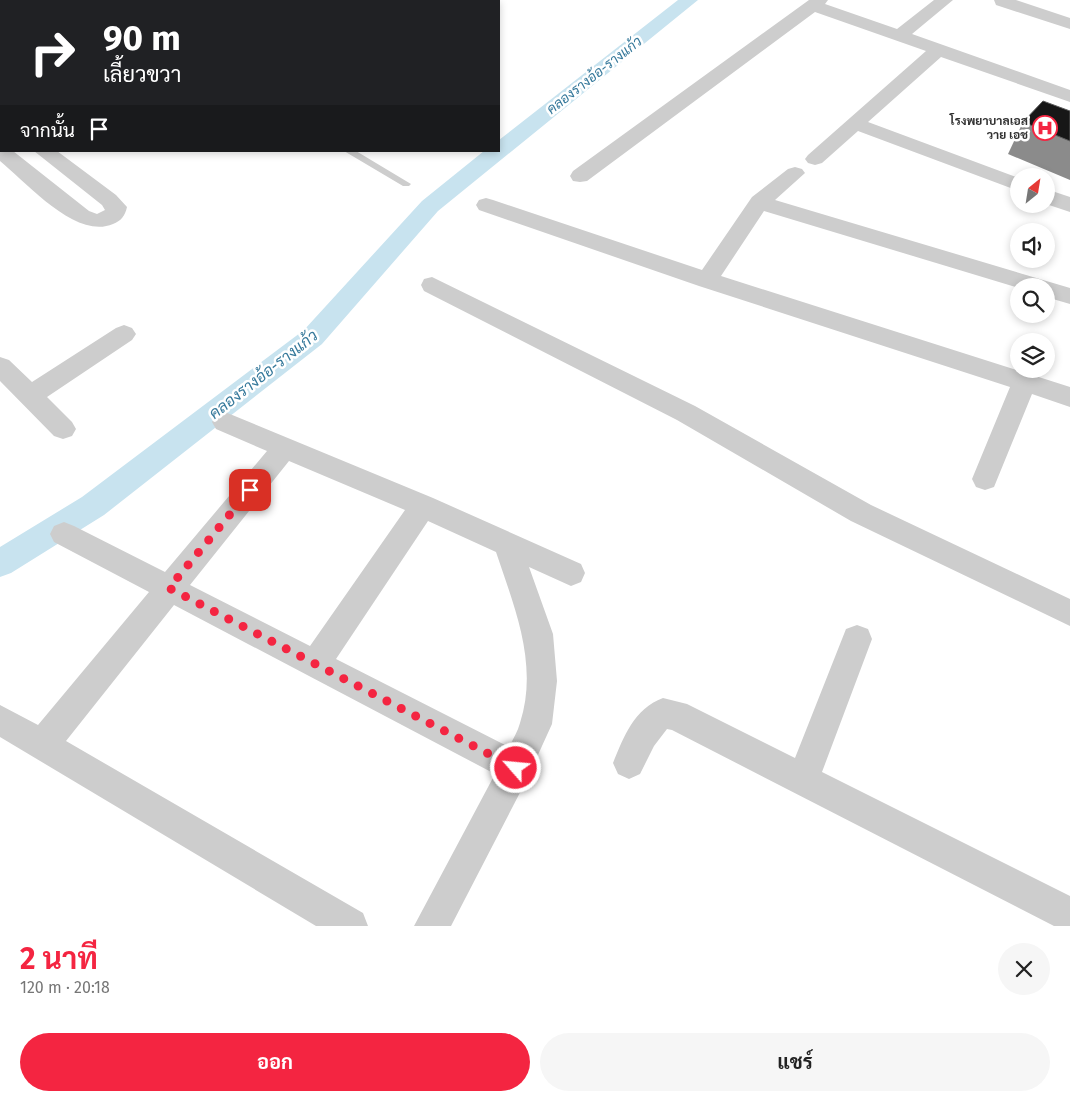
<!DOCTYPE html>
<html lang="th">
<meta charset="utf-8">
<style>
body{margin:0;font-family:"Fira Sans",Sarabun,sans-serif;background:#f6f6f6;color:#222;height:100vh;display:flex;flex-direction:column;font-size:19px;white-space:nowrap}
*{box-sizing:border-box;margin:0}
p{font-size:16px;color:#767676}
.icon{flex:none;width:28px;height:28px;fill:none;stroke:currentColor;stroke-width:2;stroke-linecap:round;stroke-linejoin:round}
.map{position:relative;height:926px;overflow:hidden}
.drawer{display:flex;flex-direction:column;background:#fff;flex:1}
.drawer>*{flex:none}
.guide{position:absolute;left:0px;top:0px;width:500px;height:152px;box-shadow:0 2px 8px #0003;background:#202124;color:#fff;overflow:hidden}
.needle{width:32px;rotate:30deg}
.tools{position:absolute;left:1010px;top:168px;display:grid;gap:10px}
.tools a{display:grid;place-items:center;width:45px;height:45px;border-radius:50%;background:#fff;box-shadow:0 2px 8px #0003;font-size:25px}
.pin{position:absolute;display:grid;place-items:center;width:42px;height:42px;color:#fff;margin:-21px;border-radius:10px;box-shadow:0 2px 8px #0006}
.me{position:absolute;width:55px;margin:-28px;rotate:297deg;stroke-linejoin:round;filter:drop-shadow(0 0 4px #0008)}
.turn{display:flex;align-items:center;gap:18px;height:105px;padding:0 20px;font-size:22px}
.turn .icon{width:65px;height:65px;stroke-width:2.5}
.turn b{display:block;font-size:35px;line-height:42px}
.then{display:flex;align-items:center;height:48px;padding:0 20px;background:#0003;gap:10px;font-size:19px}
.round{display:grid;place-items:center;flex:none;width:52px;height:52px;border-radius:26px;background:#f6f6f6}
.headline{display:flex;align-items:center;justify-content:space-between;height:85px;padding:0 20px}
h1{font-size:30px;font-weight:700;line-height:38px;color:#f42541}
.primary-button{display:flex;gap:10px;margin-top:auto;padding:10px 20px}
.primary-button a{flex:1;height:58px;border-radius:30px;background:#f42541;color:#fff;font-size:20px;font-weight:700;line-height:58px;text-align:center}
.primary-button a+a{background:#f6f6f6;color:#222}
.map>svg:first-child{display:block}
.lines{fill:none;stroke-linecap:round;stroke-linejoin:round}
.canal{fill:#c8e3ef;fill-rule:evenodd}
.lane{fill:#cdcdcd;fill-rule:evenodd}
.street{fill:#cdcdcd;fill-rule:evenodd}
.wall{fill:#8b8b8b}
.building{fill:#171717;stroke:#5d5d5d}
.route{stroke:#f42541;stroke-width:9;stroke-dasharray:0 16.2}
.labels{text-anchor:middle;stroke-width:5;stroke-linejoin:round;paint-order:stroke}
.far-poi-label{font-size:12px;font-weight:bold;fill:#303030;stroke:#fff;text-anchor:end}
.far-water-label{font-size:14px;font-style:italic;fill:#36799b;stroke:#fff}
.water-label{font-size:16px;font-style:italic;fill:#36799b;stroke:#fff}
</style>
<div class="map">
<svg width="1070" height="926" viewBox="0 0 1070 926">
<rect width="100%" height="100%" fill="#fff"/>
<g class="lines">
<path class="canal" d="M678,0H698L438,211L322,344L104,515L11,573L0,577V547L82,497L304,330L422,201L484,151H499V140Z"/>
<path class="lane" d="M97,0H106L107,1H98Z
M466,0H475L476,1H467Z
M344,151H356L411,184L409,186H403Z"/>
<path class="street" d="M809,0H828L825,4L897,29L934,0H953L912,34L1070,90V102L941,57L868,122L1019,178V191L858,131L822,163L815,165L808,163L805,159L808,155L926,51L815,12L587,181L580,182L573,181L570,176L573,171Z
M994,0H1016L1070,18V29L996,5Z
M0,113L1,114V126H0Z
M0,145L1,151H13L89,211L97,214L105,210L102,205L34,151H57L116,195L127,207C125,216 121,221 113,224C76,240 27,183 0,161Z
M795,167L802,169L805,173L775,200L1070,288V304L1046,297V286H1019V288L764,211L721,276L1070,387V407L1032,394L994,487L985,490L976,487L972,479L1010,387L699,286L479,210L476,205L479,200L486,198L493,200L702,270L752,197L788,169Z
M1046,189L1070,197V212L1046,204Z
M432,277L695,406L871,505L1070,599V626L851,521L677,420L424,291L421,285L424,279Z
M124,325L132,328L136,334L132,340L47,397L72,422L76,429L72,436L63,439L54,436L0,381V357L9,360L32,382L116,328Z
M225,412L433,498L581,564L585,573L581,582L571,586L529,567L553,634L557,681L552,724L527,779L451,926H414L495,774L174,605L66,741L363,913L368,926H316L0,737V705L38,725L149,592L54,542L50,534L54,526L64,522L74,526L165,572L267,451L216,429L212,422L216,415ZM289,461L405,510L310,646L190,585ZM428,521L496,552C514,606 539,664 520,723C518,731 513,739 509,747L336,659Z
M857,625L868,629L872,639L822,772L1070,896V926H1054L672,730L667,729L654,746L640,774L629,779L618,774L613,763C624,736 634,709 663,698L687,704L795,758L846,629Z"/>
</g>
<path class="wall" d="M1070,111V180L1008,154L1023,122Z"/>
<path class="building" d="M1043,101L1070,111V141L1023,122Z"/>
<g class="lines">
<path class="route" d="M250,490L169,588L516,768"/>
</g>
<defs>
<symbol id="hospital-ring" viewBox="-11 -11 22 22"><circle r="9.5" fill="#fff" stroke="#f42541" stroke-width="1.5"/><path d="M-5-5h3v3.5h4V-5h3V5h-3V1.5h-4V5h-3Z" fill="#f42541"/></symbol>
</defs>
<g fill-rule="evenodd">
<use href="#hospital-ring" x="1031" y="114" width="28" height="28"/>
</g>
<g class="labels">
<g class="far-poi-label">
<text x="1028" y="125">โรงพยาบาลเอส<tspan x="1028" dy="14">วาย เอช</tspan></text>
</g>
<g class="far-water-label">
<text transform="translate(594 75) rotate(-38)" y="5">คลองรางอ้อ-รางแก้ว</text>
</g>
<g class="water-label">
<text transform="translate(263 374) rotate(-38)" y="6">คลองรางอ้อ-รางแก้ว</text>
</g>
</g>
</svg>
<div class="tools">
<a><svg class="needle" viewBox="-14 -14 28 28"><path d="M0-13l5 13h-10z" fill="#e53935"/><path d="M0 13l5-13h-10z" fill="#767676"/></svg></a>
<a><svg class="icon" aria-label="sound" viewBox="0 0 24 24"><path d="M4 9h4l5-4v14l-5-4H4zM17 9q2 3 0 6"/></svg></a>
<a><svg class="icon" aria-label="search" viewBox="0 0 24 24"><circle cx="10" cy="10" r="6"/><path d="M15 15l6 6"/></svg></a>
<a><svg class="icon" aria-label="layers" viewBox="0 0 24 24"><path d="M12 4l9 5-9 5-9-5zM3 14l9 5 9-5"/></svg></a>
</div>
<div class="pin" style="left:250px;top:490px;background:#d93025"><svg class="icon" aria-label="arrive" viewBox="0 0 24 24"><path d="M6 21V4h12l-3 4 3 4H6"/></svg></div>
<svg class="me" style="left:516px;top:768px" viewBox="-20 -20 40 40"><circle r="17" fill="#f42541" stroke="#fff" stroke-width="3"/><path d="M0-11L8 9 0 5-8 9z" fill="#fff"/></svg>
<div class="guide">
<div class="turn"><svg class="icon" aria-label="right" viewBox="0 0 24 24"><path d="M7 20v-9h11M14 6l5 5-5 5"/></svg><div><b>90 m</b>เลี้ยวขวา</div></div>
<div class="then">จากนั้น<svg class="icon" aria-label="arrive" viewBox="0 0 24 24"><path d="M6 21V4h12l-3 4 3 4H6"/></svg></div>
</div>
</div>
<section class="drawer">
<div class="headline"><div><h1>2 นาที</h1><p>120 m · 20:18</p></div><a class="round"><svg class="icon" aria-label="close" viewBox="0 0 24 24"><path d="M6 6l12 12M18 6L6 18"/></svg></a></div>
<div class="primary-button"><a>ออก</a><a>แชร์</a></div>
</section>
